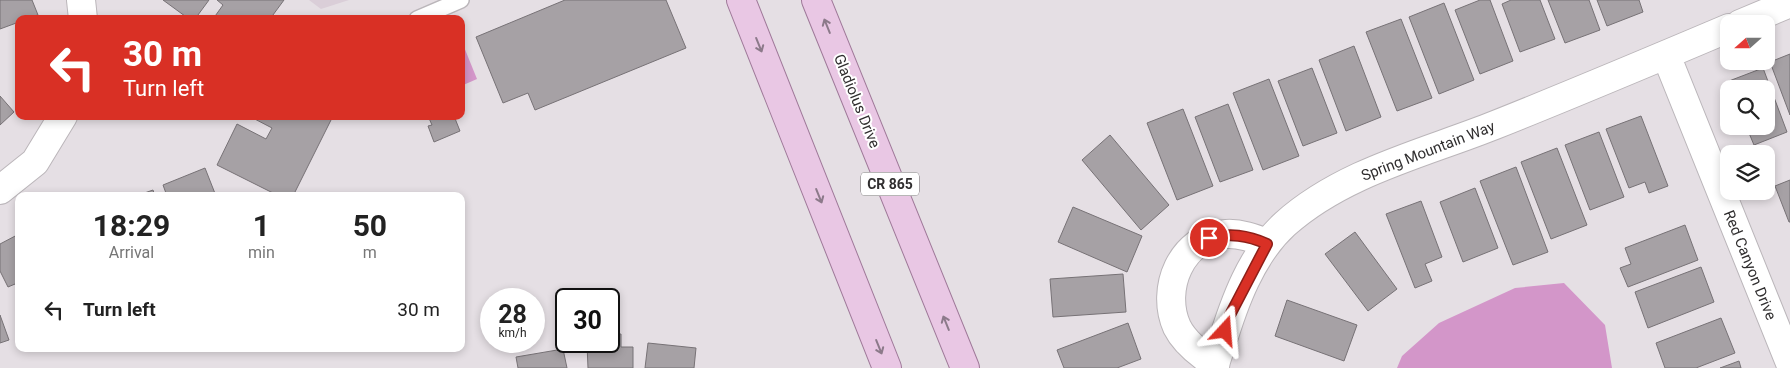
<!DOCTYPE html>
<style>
body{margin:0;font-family:Roboto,sans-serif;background:#f2f2f2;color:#222;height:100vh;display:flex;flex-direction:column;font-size:19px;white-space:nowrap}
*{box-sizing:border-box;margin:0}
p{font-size:16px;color:#767676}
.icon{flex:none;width:28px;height:28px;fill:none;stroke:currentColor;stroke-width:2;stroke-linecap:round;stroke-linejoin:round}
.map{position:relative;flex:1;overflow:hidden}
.panel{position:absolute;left:15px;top:192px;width:450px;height:160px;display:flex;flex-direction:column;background:#fff;border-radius:10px;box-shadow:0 2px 8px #0003}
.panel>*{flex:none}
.guide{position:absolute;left:15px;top:15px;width:450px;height:105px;border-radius:10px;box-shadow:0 2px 8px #0003;background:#d93025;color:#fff;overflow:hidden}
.needle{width:32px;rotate:249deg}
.buttons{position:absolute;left:1720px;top:15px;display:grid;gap:10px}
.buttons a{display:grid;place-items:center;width:55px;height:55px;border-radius:10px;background:#fff;box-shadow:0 2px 8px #0003;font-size:25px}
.speed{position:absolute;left:480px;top:288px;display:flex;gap:10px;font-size:25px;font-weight:700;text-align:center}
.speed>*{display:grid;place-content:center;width:65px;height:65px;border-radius:50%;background:#fff;box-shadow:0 2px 8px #0003;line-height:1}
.speed small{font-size:12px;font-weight:400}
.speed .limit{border:2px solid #111;border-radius:8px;background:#fff;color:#111}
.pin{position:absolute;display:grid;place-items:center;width:42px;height:42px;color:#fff;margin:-21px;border:2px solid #fff;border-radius:50%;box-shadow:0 1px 5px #0007}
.me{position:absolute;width:55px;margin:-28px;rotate:19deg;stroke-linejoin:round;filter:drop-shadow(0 0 4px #0008)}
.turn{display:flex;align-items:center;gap:18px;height:105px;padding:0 25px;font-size:22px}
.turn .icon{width:65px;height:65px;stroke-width:2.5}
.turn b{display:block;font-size:35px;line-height:42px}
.eta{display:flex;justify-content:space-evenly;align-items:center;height:85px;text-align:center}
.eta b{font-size:30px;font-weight:700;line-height:35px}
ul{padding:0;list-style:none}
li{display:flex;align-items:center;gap:15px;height:65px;padding:0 25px}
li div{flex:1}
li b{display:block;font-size:19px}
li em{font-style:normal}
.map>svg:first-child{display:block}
.built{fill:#daced8}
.water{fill:#d396c9}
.building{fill:#a6a1a5;stroke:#777276}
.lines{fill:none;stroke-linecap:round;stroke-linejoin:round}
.service-casing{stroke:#bbb6ba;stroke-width:18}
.minor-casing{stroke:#bbb6ba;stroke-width:30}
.primary-casing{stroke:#9f7999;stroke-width:30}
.service{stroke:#fff;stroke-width:15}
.minor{stroke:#fff;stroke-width:28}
.primary{stroke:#e9c7e4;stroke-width:28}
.oneway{stroke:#8c7a8a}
.route-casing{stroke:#8d1f18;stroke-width:12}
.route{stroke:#d93025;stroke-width:9}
.labels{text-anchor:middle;stroke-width:4;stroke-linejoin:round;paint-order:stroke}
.shield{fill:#fff;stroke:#6e6d6d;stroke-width:1}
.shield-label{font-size:14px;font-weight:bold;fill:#302e2f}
.street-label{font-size:15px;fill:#302e2f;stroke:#fff}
</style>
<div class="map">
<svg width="1790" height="368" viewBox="0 0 1790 368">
<rect width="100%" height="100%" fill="#e5dfe4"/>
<path class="built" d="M309,0H349L321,9Z"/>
<path class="water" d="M464,47L477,79L461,86V48Z
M1564,283L1605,325L1612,368H1397L1402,356L1439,323L1515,288Z"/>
<path class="building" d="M0,0H32L38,15L19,19V22L0,29Z
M163,0H209L195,19H189Z
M217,0H284L270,19H213L223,5Z
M565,0H666L686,48L535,110L528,93L503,103L476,37Z
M1480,0H1490L1513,61L1480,74L1455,10Z
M1511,0H1540L1555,39L1520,52L1502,4Z
M1548,0H1589L1600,30L1565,43Z
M1597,0H1639L1643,12L1607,26Z
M1444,3L1474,80L1439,94L1409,17Z
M1401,19L1432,98L1397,111L1366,32Z
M1354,46L1381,117L1346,131L1319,60Z
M1790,54V115L1770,62Z
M1312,68L1337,133L1303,146L1278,81Z
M1763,68L1787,132L1754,145L1746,126H1766V89H1732L1729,81Z
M1269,79L1299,156L1263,170L1233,93Z
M0,96L14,112L0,125Z
M1228,104L1253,170L1220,182L1195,117Z
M1183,109L1213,186L1177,200L1147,123Z
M249,116H333L293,196H279L217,165L237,124L266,139L272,128Z
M428,116H454L460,131L434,142L428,126L432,125Z
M1641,116L1668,186L1649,193L1645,182L1629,188L1606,129Z
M1599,132L1624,197L1590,210L1565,145Z
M1110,135L1169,205L1141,230L1082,160Z
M1557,148L1587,225L1551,239L1521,162Z
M1516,167L1548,252L1513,265L1480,181Z
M205,168L216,196H167L163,185Z
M1790,180V222H1789L1775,186Z
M1475,188L1498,248L1463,262L1440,202Z
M153,190L155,196H136Z
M1421,201L1442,257L1425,264L1432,281L1415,288L1386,214Z
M1073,207L1142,236L1127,272L1058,242Z
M1685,225L1698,260L1628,287L1620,268L1631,264L1625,248Z
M1355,232L1397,289L1368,311L1325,254Z
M19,234V291L15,284L8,287L0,271V244Z
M1701,267L1714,302L1648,328L1635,292Z
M1123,274L1126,312L1053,317L1050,279Z
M1287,300L1357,325L1344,361L1275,336Z
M0,315L9,340L0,343Z
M1721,318L1735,353L1696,368H1665L1656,343Z
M1128,323L1141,359L1117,368H1064L1057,350Z
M609,334H621V347H633V368H588L587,344L606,343L609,341Z
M648,343L696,348L694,368H645Z
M563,349L567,368H518L516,357Z
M1739,361L1741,368H1720Z"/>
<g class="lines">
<defs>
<path id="service" d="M417,19L461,0"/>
<path id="minor" d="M81,0L83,19
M1740,24L1790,3
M1666,55L1790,363
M0,190L35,162L63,116
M1215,364C1201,355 1185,343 1177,327C1160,289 1181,237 1226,234C1240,233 1254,238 1267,243
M1215,368C1215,361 1219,353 1221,346C1234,303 1251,255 1285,224C1343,172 1425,153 1495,125C1573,94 1651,61 1729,28"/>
<path id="primary" d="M741,0L887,368
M816,0L965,368"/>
</defs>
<use href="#service" class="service-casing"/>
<use href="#minor" class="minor-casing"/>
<use href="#primary" class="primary-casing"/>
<use href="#service" class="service"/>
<use href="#minor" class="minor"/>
<use href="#primary" class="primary"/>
</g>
<defs><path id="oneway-shaft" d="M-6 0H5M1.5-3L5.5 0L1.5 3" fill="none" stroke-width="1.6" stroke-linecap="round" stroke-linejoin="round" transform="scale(1.25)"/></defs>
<g class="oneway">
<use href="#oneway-shaft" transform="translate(827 26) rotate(-112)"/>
<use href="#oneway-shaft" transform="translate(759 45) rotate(68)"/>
<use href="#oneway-shaft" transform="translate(819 196) rotate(68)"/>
<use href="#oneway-shaft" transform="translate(946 323) rotate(-112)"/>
<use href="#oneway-shaft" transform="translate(879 347) rotate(68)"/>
</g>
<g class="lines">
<defs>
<path id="route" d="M1209,238C1230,233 1247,235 1267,244L1230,315L1225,331"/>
</defs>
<use href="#route" class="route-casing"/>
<use href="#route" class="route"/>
</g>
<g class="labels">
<rect class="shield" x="861" y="172.5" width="58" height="23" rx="4"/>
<g class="shield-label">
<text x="890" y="189">CR 865</text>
</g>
<g class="street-label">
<text transform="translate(857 101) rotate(68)" y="5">Gladiolus Drive</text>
<text transform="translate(1428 151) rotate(-21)" y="5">Spring Mountain Way</text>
<text transform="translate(1750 265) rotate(68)" y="5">Red Canyon Drive</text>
</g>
</g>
</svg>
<div class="buttons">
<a><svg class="needle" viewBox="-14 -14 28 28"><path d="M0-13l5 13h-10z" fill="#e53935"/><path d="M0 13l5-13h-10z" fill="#767676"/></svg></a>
<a><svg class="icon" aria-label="search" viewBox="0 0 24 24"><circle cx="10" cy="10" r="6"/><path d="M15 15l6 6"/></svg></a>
<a><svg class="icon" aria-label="layers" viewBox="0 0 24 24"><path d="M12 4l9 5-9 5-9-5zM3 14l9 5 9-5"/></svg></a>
</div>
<div class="speed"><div>28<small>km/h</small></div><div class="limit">30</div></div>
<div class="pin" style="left:1209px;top:238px;background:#d93025"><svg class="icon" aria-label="arrive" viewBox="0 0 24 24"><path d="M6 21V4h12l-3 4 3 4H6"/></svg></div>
<svg class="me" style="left:1225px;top:331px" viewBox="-20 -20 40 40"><path d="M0-17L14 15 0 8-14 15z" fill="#d93025" stroke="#fff" stroke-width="4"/></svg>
<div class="guide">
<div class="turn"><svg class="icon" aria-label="left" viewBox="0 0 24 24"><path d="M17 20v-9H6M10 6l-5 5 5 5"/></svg><div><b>30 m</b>Turn left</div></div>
</div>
<section class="panel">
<div class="eta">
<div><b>18:29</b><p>Arrival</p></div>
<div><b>1</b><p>min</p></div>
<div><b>50</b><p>m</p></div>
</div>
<ul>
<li><svg class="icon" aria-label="left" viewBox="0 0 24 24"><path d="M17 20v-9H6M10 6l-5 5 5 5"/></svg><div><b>Turn left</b></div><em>30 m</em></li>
</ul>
</section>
</div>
